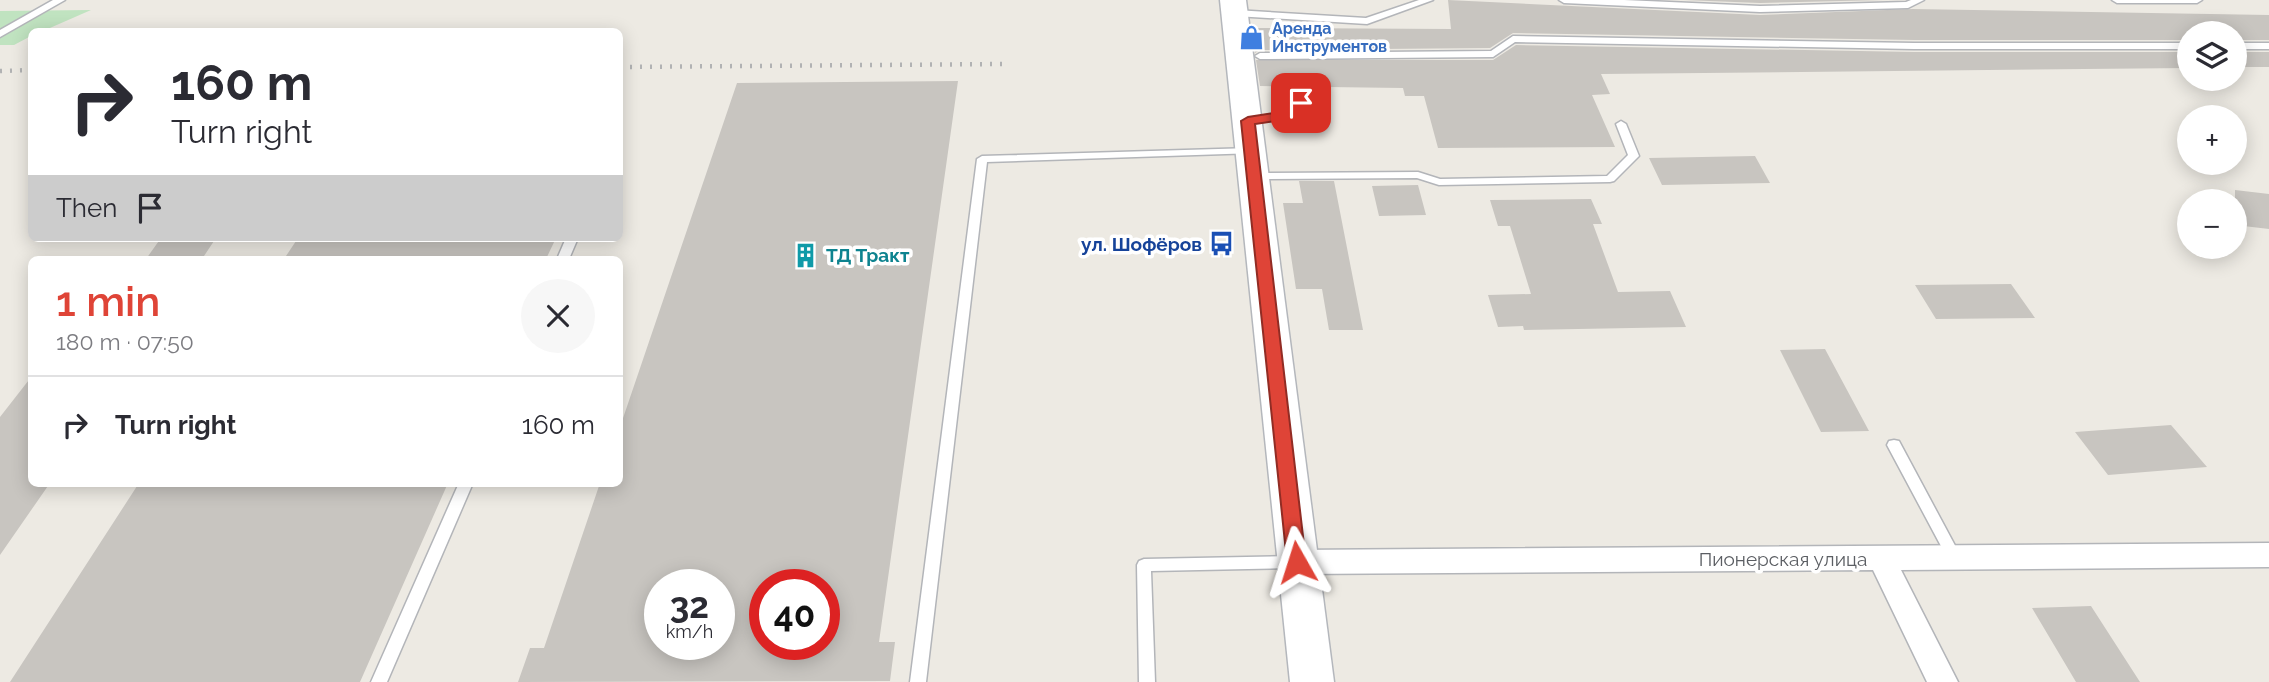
<!DOCTYPE html>
<meta charset="utf-8">
<style>
body{margin:0;font-family:Raleway,sans-serif;background:#f7f7f7;color:#2b2b33;height:100vh;display:flex;flex-direction:column;font-size:26px;white-space:nowrap}
*{box-sizing:border-box;margin:0}
p{font-size:23px;color:#7c7c81}
.icon{flex:none;width:38px;height:38px;fill:none;stroke:currentColor;stroke-width:2;stroke-linecap:round;stroke-linejoin:round}
.map{position:relative;flex:1;overflow:hidden}
.panel{position:absolute;left:28px;top:256px;width:595px;height:231px;display:flex;flex-direction:column;background:#fff;border-radius:10px;box-shadow:0 4px 18px #0003}
.panel>*{flex:none}
.top-card{position:absolute;left:28px;top:28px;width:595px;height:214px;border-radius:10px;box-shadow:0 4px 18px #0003;background:#fff;color:#2b2b33;overflow:hidden}
.buttons{position:absolute;left:2177px;top:21px;display:grid;gap:14px}
.buttons a{display:grid;place-items:center;width:70px;height:70px;border-radius:50%;background:#fff;box-shadow:0 4px 18px #0003;font-size:35px}
.speed{position:absolute;left:644px;top:569px;display:flex;gap:14px;font-size:35px;font-weight:700;text-align:center}
.speed>*{display:grid;place-content:center;width:91px;height:91px;border-radius:50%;background:#fff;box-shadow:0 4px 18px #0003;line-height:1}
.speed small{font-size:18px;font-weight:400}
.speed .limit{border:10px solid #d22;background:#fff;color:#111}
.pin{position:absolute;display:grid;place-items:center;width:60px;height:60px;color:#fff;margin:-30px;border-radius:14px;box-shadow:0 4px 10px #0006}
.me{position:absolute;width:77px;margin:-38px;rotate:354deg;stroke-linejoin:round;filter:drop-shadow(0 0 5px #0008)}
.turn{display:flex;align-items:center;gap:24px;height:147px;padding:0 28px;font-size:32px}
.turn .icon{width:91px;height:91px;stroke-width:2.5}
.turn b{display:block;font-size:49px;line-height:60px}
.then{display:flex;align-items:center;height:66px;padding:0 28px;background:#0003;gap:14px;font-size:26px}
.round{display:grid;place-items:center;flex:none;width:74px;height:74px;border-radius:37px;background:#f7f7f7}
.head{display:flex;align-items:center;justify-content:space-between;height:119px;padding:0 28px}
h1{font-size:42px;font-weight:600;line-height:52px;color:#df4437}
ul{padding:0;list-style:none}
li{display:flex;align-items:center;gap:21px;height:98px;padding:0 28px;border-top:2px solid #e1e1e2}
li div{flex:1}
li b{display:block;font-size:26px}
li em{font-style:normal}
.map>svg:first-child{display:block}
.green{fill:#c0e3c0}
.building{fill:#c8c5c0;fill-rule:evenodd}
.lines{fill:none;stroke-linecap:round;stroke-linejoin:round}
.lane-casing{stroke:#b3b5b9;stroke-width:3}
.street-casing{stroke:#b3b5b9;stroke-width:3}
.secondary-casing{stroke:#b4b7bc;stroke-width:3}
.lane{fill:#fff;fill-rule:evenodd}
.street{fill:#fff;fill-rule:evenodd}
.secondary{fill:#fff;fill-rule:evenodd}
.rail{stroke:#b1b2b3;stroke-width:4.5;stroke-dasharray:2 8;stroke-linecap:butt}
.route{fill:#df4437;stroke:#912c24;stroke-width:2}
.labels{text-anchor:middle;stroke-width:7;stroke-linejoin:round;paint-order:stroke}
.far-shop-label{font-size:16px;font-weight:bold;fill:#366cbe;stroke:#fff;text-anchor:start}
.transit-label{font-size:19px;font-weight:bold;fill:#164399;stroke:#fff;text-anchor:end}
.culture-label{font-size:19px;font-weight:bold;fill:#0d838f;stroke:#fff;text-anchor:start}
.street-label{font-size:19px;fill:#5b5e63;stroke:#fff}
</style>
<div class="map">
<svg width="2269" height="682" viewBox="0 0 2269 682">
<rect width="100%" height="100%" fill="#edeae3"/>
<path class="green" d="M91,10L43,31L32,32L31,36L14,45H0V11Z"/>
<path class="building" d="M1448,0L1760,15L1913,9L2269,15V40H2235V33H2189V40H1914L1513,33L1490,48L1260,50L1255,53L1252,28L1451,29Z
M1684,0H1883L1760,3Z
M1516,45L1914,52H2189V68L1601,74L1610,94L1592,95L1615,147L1438,148L1424,96H1405L1403,88L1260,86L1256,60H1493Z
M2235,52H2269V67H2235Z
M958,81L879,642H895L890,681L518,682L530,648H544L600,483H620V427L737,83ZM660,584H719V644H660ZM765,584H824V644H765Z
M1755,156L1770,183L1662,185L1649,158Z
M1299,181H1334L1363,330H1329L1322,289H1296L1283,203H1303Z
M1418,185L1426,215L1379,216L1372,186Z
M2235,190L2269,194V229L2235,225Z
M1591,199L1602,224H1593L1618,292L1670,291L1686,327L1524,330L1523,326L1498,327L1488,295L1531,294L1510,226H1498L1490,200Z
M161,238H216L202,259H146Z
M298,238H556L546,259H284Z
M2011,284L2035,318L1936,319L1915,285Z
M1825,349L1869,431L1821,432L1780,350Z
M32,376V483H50L0,555V417Z
M2171,425L2207,467L2108,475L2075,432Z
M139,483H448L360,682H10Z
M2091,606L2140,682H2076L2032,608Z"/>
<g class="lines">
<defs>
<path id="lane" d="M53,0H65L0,37V30Z
M1419,0H1433L1367,24L1235,16L1230,13L1235,10L1366,18Z
M1559,0H1624L1760,6L1906,2L1911,0H1924L1908,8L1760,12L1564,3Z
M2112,0H2202L2197,3H2117Z
M1513,36L1914,43H2189V49H1914L1515,42L1493,57L1260,59L1255,56L1260,53L1491,51Z
M2235,43H2269V49H2235Z
M1314,93L1319,96L1318,98L1281,119L1248,124L1243,121L1248,118L1274,114Z
M1621,121L1626,124L1639,156L1614,181L1610,182L1439,185L1417,178L1255,179L1250,176L1255,173L1418,172L1440,179L1607,176L1628,155L1616,124Z
M1252,148L1256,149L1257,151L1256,153L987,162L926,682H910L977,159L982,156Z
M566,238H578L569,259H557Z
M1894,440L1899,441L1959,553L1961,557L1959,561L1954,563L1949,561L1887,445L1889,441Z
M459,483H473L387,682H371Z
M1292,556L1297,558L1299,562L1297,566L1292,568L1151,571L1155,682H1139L1137,565L1139,561L1144,559Z"/>
<path id="street" d="M2269,543V567L1901,570L1958,682H1927L1873,570L1297,574L1287,571L1283,562L1287,553L1297,550Z"/>
<path id="secondary" d="M1220,0H1246L1334,682H1290Z"/>
</defs>
<use href="#lane" class="lane-casing"/>
<use href="#street" class="street-casing"/>
<use href="#secondary" class="secondary-casing"/>
<use href="#lane" class="lane"/>
<use href="#street" class="street"/>
<use href="#secondary" class="secondary"/>
<path class="rail" d="M620,67L1002,64
M0,71L32,70"/>
</g>
<path class="route" d="M1301,99L1306,100V106L1282,120L1255,124L1306,562L1303,568L1297,570L1290,568L1287,562L1241,121L1248,117L1274,113Z"/>
<defs>
<symbol id="shop-bare" viewBox="-9 -9 18 18"><path d="M-5-2.5h2.3a2.7 3.5 0 0 1 5.4 0H5L5.5 6h-11ZM-1.5-2.5h3a1.5 2.3 0 0 0-3 0Z" fill="#3f7fe0" stroke="#fff" stroke-width="2.5" paint-order="stroke"/></symbol>
<symbol id="bus-bare" viewBox="-9 -9 18 18"><path d="M-5-6H5V4H4V6H2V4H-2V6H-4V4H-5ZM-3.5-4V0h7V-4ZM-3.5 1.2v1.5H-2V1.2ZM2 1.2v1.5H3.5V1.2Z" fill="#1a4fb4" stroke="#fff" stroke-width="2.5" paint-order="stroke"/></symbol>
<symbol id="building-bare" viewBox="-9 -9 18 18"><path d="M-4-6H4V6H1V3H-1V6H-4ZM-2.5-4.3h1.7v1.8h-1.7ZM.8-4.3h1.7v1.8H.8ZM-2.5-1h1.7V.8h-1.7ZM.8-1h1.7V.8H.8Z" fill="#0f9aa8" stroke="#fff" stroke-width="2.5" paint-order="stroke"/></symbol>
</defs>
<g fill-rule="evenodd">
<use href="#shop-bare" x="1234" y="20" width="35" height="35"/>
<use href="#bus-bare" x="1204" y="226" width="35" height="35"/>
<use href="#building-bare" x="788" y="238" width="35" height="35"/>
</g>
<g class="labels">
<g class="far-shop-label">
<text x="1272" y="34">Аренда<tspan x="1272" dy="18">Инструментов</tspan></text>
</g>
<g class="transit-label">
<text x="1202" y="251">ул. Шофёров</text>
</g>
<g class="culture-label">
<text x="826" y="262">ТД Тракт</text>
</g>
<g class="street-label">
<text x="1783" y="566">Пионерская улица</text>
</g>
</g>
</svg>
<div class="buttons">
<a><svg class="icon" aria-label="layers" viewBox="0 0 24 24"><path d="M12 4l9 5-9 5-9-5zM3 14l9 5 9-5"/></svg></a>
<a>+</a>
<a>−</a>
</div>
<div class="speed"><div>32<small>km/h</small></div><div class="limit">40</div></div>
<div class="pin" style="left:1301px;top:103px;background:#d93025"><svg class="icon" aria-label="arrive" viewBox="0 0 24 24"><path d="M6 21V4h12l-3 4 3 4H6"/></svg></div>
<svg class="me" style="left:1297px;top:562px" viewBox="-20 -20 40 40"><path d="M0-17L14 15 0 8-14 15z" fill="#df4437" stroke="#fff" stroke-width="4"/></svg>
<div class="top-card">
<div class="turn"><svg class="icon" aria-label="right" viewBox="0 0 24 24"><path d="M7 20v-9h11M14 6l5 5-5 5"/></svg><div><b>160 m</b>Turn right</div></div>
<div class="then">Then<svg class="icon" aria-label="arrive" viewBox="0 0 24 24"><path d="M6 21V4h12l-3 4 3 4H6"/></svg></div>
</div>
<section class="panel">
<div class="head"><div><h1>1 min</h1><p>180 m · 07:50</p></div><a class="round"><svg class="icon" aria-label="close" viewBox="0 0 24 24"><path d="M6 6l12 12M18 6L6 18"/></svg></a></div>
<ul>
<li><svg class="icon" aria-label="right" viewBox="0 0 24 24"><path d="M7 20v-9h11M14 6l5 5-5 5"/></svg><div><b>Turn right</b></div><em>160 m</em></li>
</ul>
</section>
</div>
